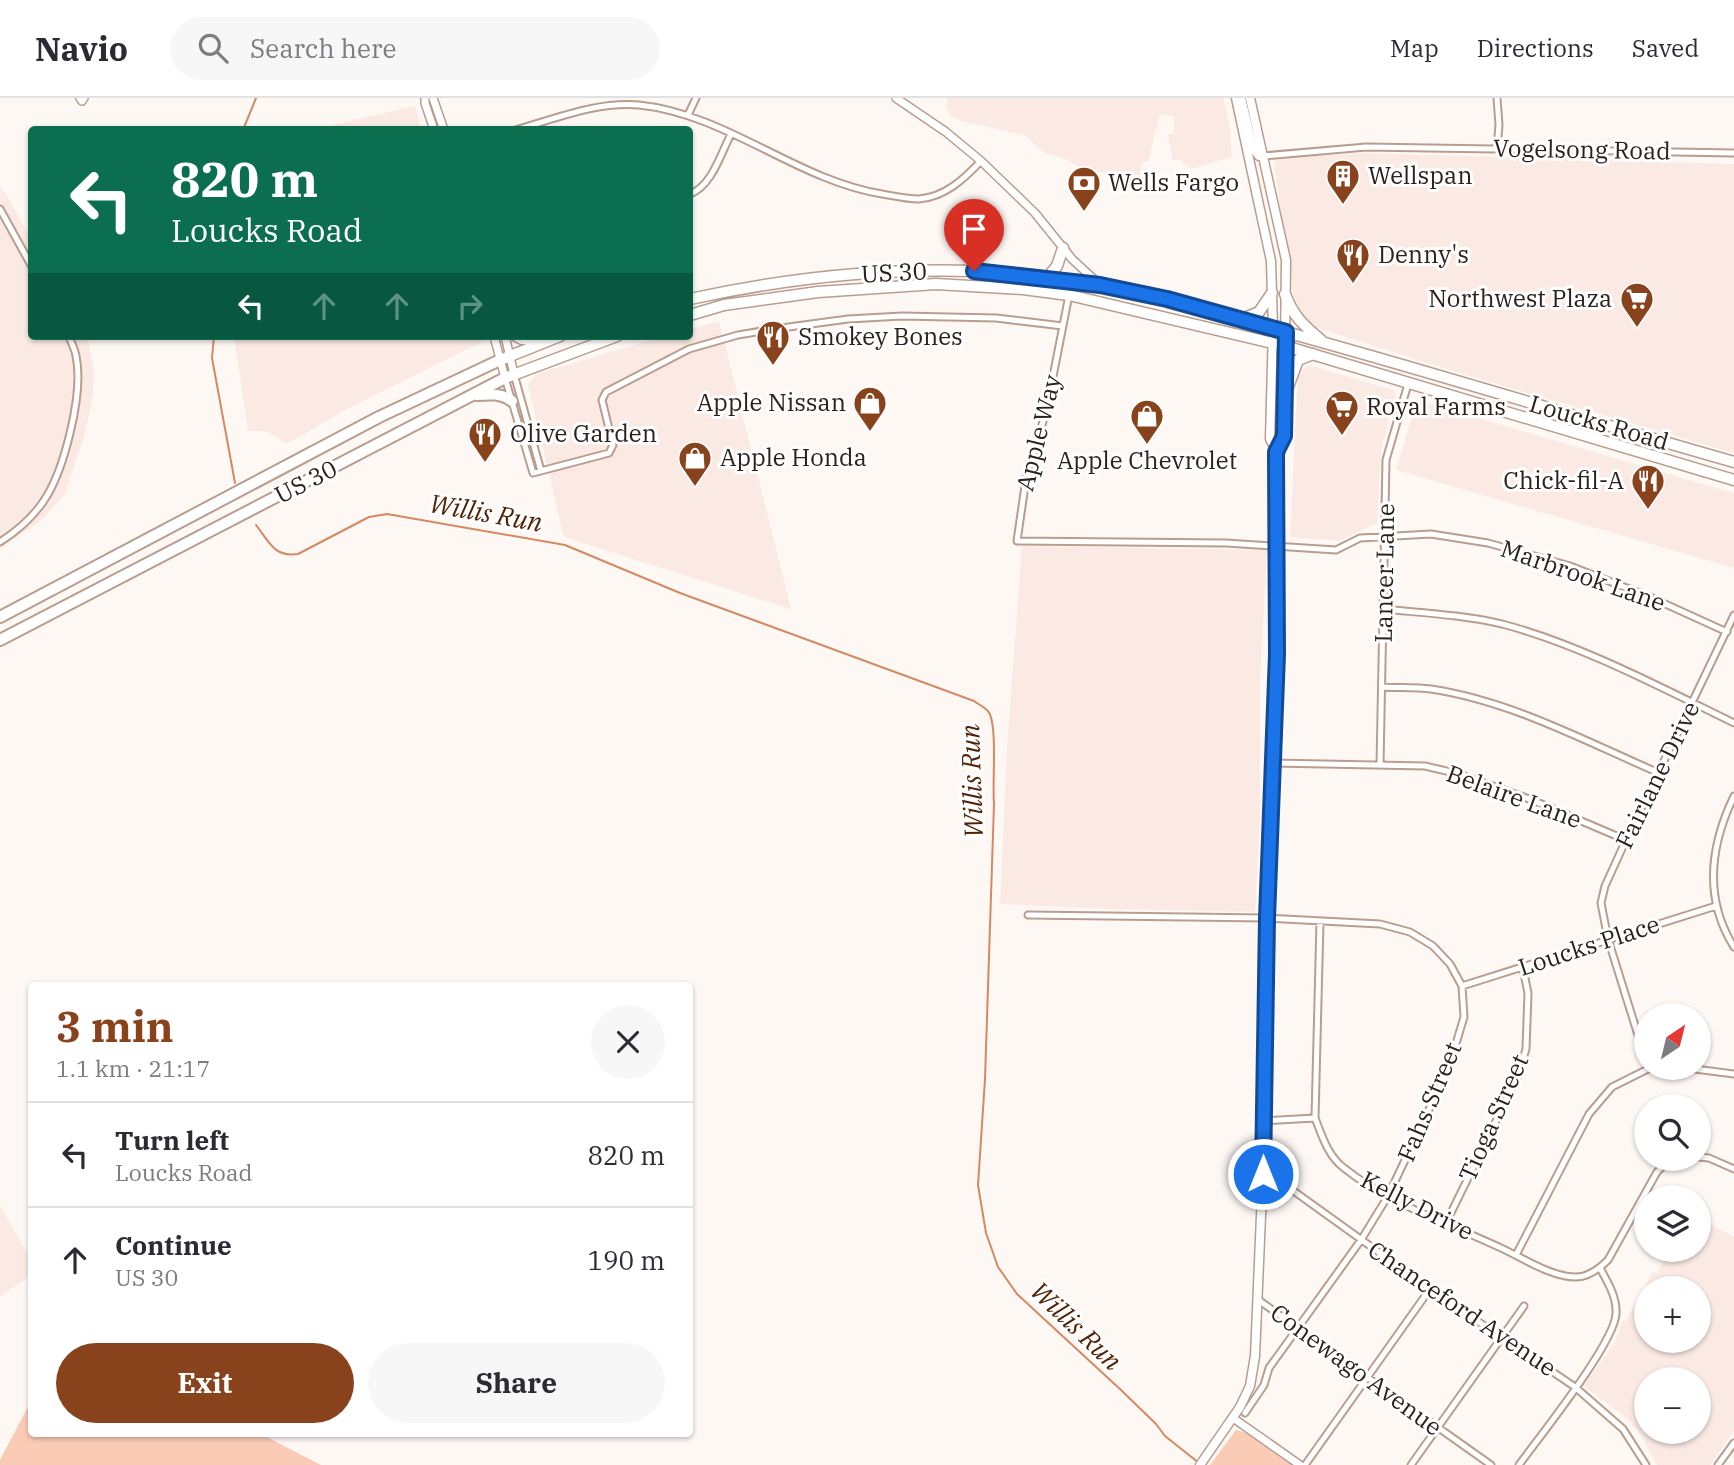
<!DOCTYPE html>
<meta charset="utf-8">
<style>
body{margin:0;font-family:"IBM Plex Serif",serif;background:#f7f7f7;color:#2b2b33;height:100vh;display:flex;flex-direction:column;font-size:26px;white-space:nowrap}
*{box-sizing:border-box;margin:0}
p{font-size:23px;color:#7c7c81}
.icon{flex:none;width:38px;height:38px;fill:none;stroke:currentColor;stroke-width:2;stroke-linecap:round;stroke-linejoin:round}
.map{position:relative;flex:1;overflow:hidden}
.drawer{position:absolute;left:28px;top:884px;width:665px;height:455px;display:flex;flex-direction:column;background:#fff;border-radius:7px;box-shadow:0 2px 5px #0004}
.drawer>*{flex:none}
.guide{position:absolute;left:28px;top:28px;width:665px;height:214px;border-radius:7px;box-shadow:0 2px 5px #0004;background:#0b6e4f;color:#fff;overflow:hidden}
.needle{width:46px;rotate:35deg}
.fabs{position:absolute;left:1634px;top:905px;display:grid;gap:14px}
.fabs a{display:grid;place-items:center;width:77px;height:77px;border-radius:50%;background:#fff;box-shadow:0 2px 5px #0004;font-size:35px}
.pin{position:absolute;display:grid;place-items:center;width:60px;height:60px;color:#fff;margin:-72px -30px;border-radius:50% 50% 50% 0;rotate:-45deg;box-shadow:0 0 7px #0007}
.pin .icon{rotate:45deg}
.me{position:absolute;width:77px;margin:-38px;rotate:0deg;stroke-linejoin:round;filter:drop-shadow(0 0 5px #0008)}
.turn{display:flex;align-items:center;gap:24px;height:147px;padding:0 28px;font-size:32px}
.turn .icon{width:91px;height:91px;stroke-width:2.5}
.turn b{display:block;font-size:49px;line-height:60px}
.lanes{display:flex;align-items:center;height:66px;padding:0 28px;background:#0003;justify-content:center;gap:35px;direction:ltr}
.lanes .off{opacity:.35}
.round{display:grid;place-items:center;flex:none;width:74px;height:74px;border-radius:37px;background:#f7f7f7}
.summary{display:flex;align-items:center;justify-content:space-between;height:119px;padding:0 28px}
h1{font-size:42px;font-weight:700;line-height:52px;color:#89431c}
.button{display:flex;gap:14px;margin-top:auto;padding:14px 28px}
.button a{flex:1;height:80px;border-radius:42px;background:#89431c;color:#fff;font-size:28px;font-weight:700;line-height:80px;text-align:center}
.button a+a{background:#f7f7f7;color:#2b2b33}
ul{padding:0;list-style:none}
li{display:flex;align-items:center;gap:21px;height:105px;padding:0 28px;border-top:2px solid #e1e1e2}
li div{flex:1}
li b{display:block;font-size:26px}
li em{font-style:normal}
header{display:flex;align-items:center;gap:42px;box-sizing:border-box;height:98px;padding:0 35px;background:#fff;border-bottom:2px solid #e1e1e2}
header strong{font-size:33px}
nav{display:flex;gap:38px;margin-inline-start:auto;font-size:24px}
.search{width:490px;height:63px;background:#f7f7f7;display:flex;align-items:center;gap:18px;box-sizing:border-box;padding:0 24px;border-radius:38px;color:#7c7c81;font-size:26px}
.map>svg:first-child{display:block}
.built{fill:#faeae3;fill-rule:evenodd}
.green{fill:#fbccb5}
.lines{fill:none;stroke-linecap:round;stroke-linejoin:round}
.stream{stroke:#d48963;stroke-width:2}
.minor-casing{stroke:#b99d8f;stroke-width:9}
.tertiary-casing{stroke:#b99d8f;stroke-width:10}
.secondary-casing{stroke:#b99d8f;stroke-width:11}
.trunk-casing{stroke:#b99d8f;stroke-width:13}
.motorway-casing{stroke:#b99d8f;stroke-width:14}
.minor{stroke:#fff;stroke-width:5}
.tertiary{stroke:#fff;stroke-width:7}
.secondary{stroke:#fff;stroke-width:8}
.trunk{stroke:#fff;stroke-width:10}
.motorway{stroke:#fff;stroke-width:10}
.route-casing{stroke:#114b97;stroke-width:18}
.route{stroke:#1a73e8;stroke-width:12}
.labels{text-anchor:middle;stroke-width:6;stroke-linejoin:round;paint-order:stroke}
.street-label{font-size:24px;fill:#2c211c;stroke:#fff}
.poi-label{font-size:24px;fill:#2c211c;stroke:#fff;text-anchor:start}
.water-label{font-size:26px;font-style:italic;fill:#512205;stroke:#fff}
</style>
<header>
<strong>Navio</strong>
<div class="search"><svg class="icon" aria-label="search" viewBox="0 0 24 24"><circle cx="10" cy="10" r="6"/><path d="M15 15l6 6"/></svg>Search here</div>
<nav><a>Map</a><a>Directions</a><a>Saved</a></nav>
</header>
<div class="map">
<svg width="1734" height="1367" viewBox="0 0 1734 1367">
<rect width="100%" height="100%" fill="#fef8f5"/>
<path class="built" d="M947,0H1223L1230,29L1232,59L1191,71L1179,62H1173L1168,37L1174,35V19L1160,16L1148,64H1143L1139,81L1081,70L1066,61L1045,55L1024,37L961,23L951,18L947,12Z
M415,8L421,31H333L332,27Z
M1364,55L1734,66V355L1466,277L1314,229L1295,209L1274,65L1281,59Z
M0,89L5,94L31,140L32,238H87L94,273L93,298L84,339L65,396L43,421L0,451Z
M719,223L791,511L564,439L528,287L537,276L664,238H690V231Z
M234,238H487L488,241L351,309L286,346L267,333H248Z
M1309,267L1396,293L1381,352L1377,425L1339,443L1290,439L1298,275Z
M1417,302L1734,395V470L1396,372Z
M1022,448L1267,452L1260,582V718L1255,814L1111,811L1000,806L1007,650Z
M0,1108L32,1163L31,1177L0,1199Z
M1699,1120L1734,1139V1333L1710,1367H1657L1641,1338L1629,1322L1584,1288L1615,1244L1623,1222L1626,1223L1653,1174L1657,1176L1668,1152H1699ZM1647,1190H1699V1242H1647ZM1647,1281H1699V1334H1647Z"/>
<path class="green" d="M31,1303L32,1335H259L321,1367H0V1362Z
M1236,1332L1247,1335L1292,1367H1210Z"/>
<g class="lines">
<path class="stream" d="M243,32L256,0
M214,238L212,260L235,385
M256,427C270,445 274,459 298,456L369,419L387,416L565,447L680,495L974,603C978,606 984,609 988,613C998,625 992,686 994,706L985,981L978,1087L986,1135L998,1169L1017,1196L1121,1292L1156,1326L1165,1338L1199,1365"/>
<defs>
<path id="minor" d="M1497,0L1499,27L1497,50
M688,17L696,0
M515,32C555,21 597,3 639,7C727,16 796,82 882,96C893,98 907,101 919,101C945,99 964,81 981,63
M1263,58L1366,49L1734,55
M690,96C712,88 721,55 731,36
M0,111L32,169
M1069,197L1046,314L1027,374L1017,443L1226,445L1336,452L1360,440L1431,436L1488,445L1570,468L1650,499L1727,534
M514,276L541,373
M505,280L533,375L609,355L613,347L602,302L606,294L689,251L738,237L774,231L848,221L902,218L996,220L1063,228
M0,444C17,433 32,420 43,404C64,374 84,295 76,258C75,251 71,245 69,238
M1384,511C1424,515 1463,517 1502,526C1579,546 1662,590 1734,625
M1382,589C1398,590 1415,589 1431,591C1511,603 1585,643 1659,675
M1273,665L1425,668L1459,676L1532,702L1626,742
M1380,667L1386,362L1408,286
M1734,698C1710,748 1704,801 1734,849
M1028,817L1267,820L1380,826L1410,834L1433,848L1450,866L1462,888L1464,919L1449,969L1388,1098L1361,1142L1269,1270L1264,1287L1245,1315
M1320,824L1315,1020C1322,1038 1328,1058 1344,1070C1386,1104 1452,1127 1501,1150C1523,1160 1551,1179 1576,1179C1589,1179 1600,1170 1608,1162L1657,1074L1664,1067L1678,1060
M1462,888L1716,808
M1647,966L1608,841L1601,805L1605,788L1626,742L1734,517
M1687,970L1734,976
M1262,1023L1315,1020
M1699,1059L1709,1060L1734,1071
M1263,1071L1430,1191L1575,1289L1623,1331L1646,1367
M1446,1125L1518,978L1526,951L1528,895L1523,871
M1516,1157L1589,1016L1612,989L1648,971L1666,970
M1257,1201L1491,1367
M1305,1367L1430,1191
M1411,1367L1524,1208
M1519,1367C1540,1338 1614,1246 1616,1216C1617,1199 1608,1185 1600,1170
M1718,1367L1734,1345"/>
<path id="tertiary" d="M80,0L82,3L84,0
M425,0V5L434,32
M433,0L444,32
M896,0L946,34L981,63L1035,115L1072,161L1100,187
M494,238L505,280
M505,238L514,276
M1233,1320L1300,1367"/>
<path id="secondary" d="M1236,0L1271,163L1273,230L1270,341L1276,352
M1241,0L1253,50L1259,58H1263
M1200,1367L1240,1309L1250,1288L1255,1258L1263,1071L1267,820L1277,556L1276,354L1284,338L1286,162L1250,0"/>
<path id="trunk" d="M1047,180L1057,168L1063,150
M1285,196C1293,218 1303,227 1321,242
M690,201C782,181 878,170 973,173C1085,176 1193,208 1300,238C1445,278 1589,323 1734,364
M690,217L724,207L818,194L936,186L1023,191L1069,197L1285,248L1734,382
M1242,221L1259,214L1272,195
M516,238L522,241L541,242
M500,262L560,238
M505,280L617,238
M1285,297L1298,262L1313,256"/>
<path id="motorway" d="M477,297C490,296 501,295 512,303
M0,519L379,319L500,262
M0,542L505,280"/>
</defs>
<use href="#minor" class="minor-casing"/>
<use href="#tertiary" class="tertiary-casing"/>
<use href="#secondary" class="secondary-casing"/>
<use href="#trunk" class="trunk-casing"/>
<use href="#motorway" class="motorway-casing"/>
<use href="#minor" class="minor"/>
<use href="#tertiary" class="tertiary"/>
<use href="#secondary" class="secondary"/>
<use href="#trunk" class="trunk"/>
<use href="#motorway" class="motorway"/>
</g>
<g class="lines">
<defs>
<path id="route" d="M974,173L1100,187L1167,201L1286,234L1284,338L1276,354L1277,556L1267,820L1263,1076"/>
</defs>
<use href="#route" class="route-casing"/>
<use href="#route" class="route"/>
</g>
<defs>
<symbol id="building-pin" viewBox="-11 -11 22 30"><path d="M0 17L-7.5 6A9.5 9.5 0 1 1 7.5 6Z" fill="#89431c" stroke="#fff"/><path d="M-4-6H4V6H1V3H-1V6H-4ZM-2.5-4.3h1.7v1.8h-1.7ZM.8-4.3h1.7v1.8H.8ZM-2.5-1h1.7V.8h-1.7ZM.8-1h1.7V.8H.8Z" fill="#fff"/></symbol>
<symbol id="bank-pin" viewBox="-11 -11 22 30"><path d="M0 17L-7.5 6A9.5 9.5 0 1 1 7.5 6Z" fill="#89431c" stroke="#fff"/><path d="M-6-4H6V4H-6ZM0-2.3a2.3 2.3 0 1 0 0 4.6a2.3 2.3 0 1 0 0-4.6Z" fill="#fff"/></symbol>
<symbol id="restaurant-pin" viewBox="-11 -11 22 30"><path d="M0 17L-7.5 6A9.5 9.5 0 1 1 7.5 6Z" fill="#89431c" stroke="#fff"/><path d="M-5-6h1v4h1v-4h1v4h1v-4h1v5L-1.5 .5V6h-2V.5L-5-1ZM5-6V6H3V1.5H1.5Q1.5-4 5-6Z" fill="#fff"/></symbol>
<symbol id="supermarket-pin" viewBox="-11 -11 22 30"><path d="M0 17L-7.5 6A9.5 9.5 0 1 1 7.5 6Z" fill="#89431c" stroke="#fff"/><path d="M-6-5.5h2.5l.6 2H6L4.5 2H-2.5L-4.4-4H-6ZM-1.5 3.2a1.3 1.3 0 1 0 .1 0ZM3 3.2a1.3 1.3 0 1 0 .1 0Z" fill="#fff"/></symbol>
<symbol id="shop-pin" viewBox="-11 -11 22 30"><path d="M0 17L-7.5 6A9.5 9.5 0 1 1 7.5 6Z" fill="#89431c" stroke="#fff"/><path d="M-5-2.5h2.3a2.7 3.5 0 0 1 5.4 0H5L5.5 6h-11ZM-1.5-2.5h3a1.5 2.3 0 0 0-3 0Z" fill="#fff"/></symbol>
</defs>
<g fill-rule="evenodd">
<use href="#building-pin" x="1324" y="59" width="38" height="52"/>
<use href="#bank-pin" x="1065" y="66" width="38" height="52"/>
<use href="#restaurant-pin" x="1334" y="138" width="38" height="52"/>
<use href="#supermarket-pin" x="1618" y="182" width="38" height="52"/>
<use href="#restaurant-pin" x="754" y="220" width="38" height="52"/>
<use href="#shop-pin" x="851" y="286" width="38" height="52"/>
<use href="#supermarket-pin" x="1323" y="290" width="38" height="52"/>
<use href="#shop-pin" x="1128" y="299" width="38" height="52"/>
<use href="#restaurant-pin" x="466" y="317" width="38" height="52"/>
<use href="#shop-pin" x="676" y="341" width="38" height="52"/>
<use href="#restaurant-pin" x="1629" y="364" width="38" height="52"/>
</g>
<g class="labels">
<g class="street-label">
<text transform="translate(1582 52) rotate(1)" y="8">Vogelsong Road</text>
<text transform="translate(894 175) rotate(-3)" y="8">US 30</text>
<text transform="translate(1599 325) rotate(16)" y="8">Loucks Road</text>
<text transform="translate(1039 335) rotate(-76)" y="8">Apple Way</text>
<text transform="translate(306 384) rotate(-27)" y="8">US 30</text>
<text transform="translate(1385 475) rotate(-89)" y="8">Lancer Lane</text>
<text transform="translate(1583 478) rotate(19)" y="8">Marbrook Lane</text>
<text transform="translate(1658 677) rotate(-64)" y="8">Fairlane Drive</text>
<text transform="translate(1514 699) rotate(20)" y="8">Belaire Lane</text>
<text transform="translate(1589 848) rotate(-18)" y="8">Loucks Place</text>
<text transform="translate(1430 1004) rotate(-67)" y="8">Fahs Street</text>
<text transform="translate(1494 1020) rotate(-66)" y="8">Tioga Street</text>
<text transform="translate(1417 1108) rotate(27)" y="8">Kelly Drive</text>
<text transform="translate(1462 1211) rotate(34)" y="8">Chanceford Avenue</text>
<text transform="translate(1356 1272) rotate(36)" y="8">Conewago Avenue</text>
</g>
<g class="poi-label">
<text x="1368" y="86">Wellspan</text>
<text x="1108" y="93">Wells Fargo</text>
<text x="1378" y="165">Denny's</text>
<text x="1612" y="209" text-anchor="end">Northwest Plaza</text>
<text x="798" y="247">Smokey Bones</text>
<text x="846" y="313" text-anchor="end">Apple Nissan</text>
<text x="1366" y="317">Royal Farms</text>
<text x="510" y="344">Olive Garden</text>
<text x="720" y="368">Apple Honda</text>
<text x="1147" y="371" text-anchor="middle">Apple Chevrolet</text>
<text x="1624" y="391" text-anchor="end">Chick-fil-A</text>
</g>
<g class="water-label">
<text transform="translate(486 415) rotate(10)" y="9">Willis Run</text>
<text transform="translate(972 683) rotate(-92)" y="9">Willis Run</text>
<text transform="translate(1076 1228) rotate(44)" y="9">Willis Run</text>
</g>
</g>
</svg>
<div class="fabs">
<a><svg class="needle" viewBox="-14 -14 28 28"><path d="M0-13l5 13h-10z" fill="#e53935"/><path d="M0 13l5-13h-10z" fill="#7c7c81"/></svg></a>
<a><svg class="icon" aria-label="search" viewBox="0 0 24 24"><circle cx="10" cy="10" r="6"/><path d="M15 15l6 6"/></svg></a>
<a><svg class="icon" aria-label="layers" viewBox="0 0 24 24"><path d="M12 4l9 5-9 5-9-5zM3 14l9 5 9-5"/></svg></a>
<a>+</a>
<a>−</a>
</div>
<div class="pin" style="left:974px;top:173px;background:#d93025"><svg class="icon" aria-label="arrive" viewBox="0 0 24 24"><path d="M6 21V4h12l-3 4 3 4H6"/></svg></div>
<svg class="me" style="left:1263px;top:1076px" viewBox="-20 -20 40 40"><circle r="17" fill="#1a73e8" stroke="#fff" stroke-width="3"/><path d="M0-11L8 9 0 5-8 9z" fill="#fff"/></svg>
<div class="guide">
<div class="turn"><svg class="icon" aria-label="left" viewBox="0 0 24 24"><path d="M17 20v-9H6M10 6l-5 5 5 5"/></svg><div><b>820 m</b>Loucks Road</div></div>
<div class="lanes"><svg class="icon" aria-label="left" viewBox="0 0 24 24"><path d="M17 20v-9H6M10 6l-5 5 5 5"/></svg><svg class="icon off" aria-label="ahead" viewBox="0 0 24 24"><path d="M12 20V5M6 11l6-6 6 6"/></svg><svg class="icon off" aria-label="ahead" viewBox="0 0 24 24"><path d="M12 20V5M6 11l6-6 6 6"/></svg><svg class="icon off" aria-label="right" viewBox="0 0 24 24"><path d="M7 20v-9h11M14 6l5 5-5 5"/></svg></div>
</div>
<section class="drawer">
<div class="summary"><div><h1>3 min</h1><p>1.1 km · 21:17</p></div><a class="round"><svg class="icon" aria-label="close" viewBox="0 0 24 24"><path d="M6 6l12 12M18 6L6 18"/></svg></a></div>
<ul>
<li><svg class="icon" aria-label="left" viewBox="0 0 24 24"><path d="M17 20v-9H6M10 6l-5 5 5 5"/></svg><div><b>Turn left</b><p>Loucks Road</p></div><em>820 m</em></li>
<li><svg class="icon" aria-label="ahead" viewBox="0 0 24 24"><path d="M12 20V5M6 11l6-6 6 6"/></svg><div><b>Continue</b><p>US 30</p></div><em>190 m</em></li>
</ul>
<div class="button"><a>Exit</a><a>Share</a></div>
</section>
</div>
